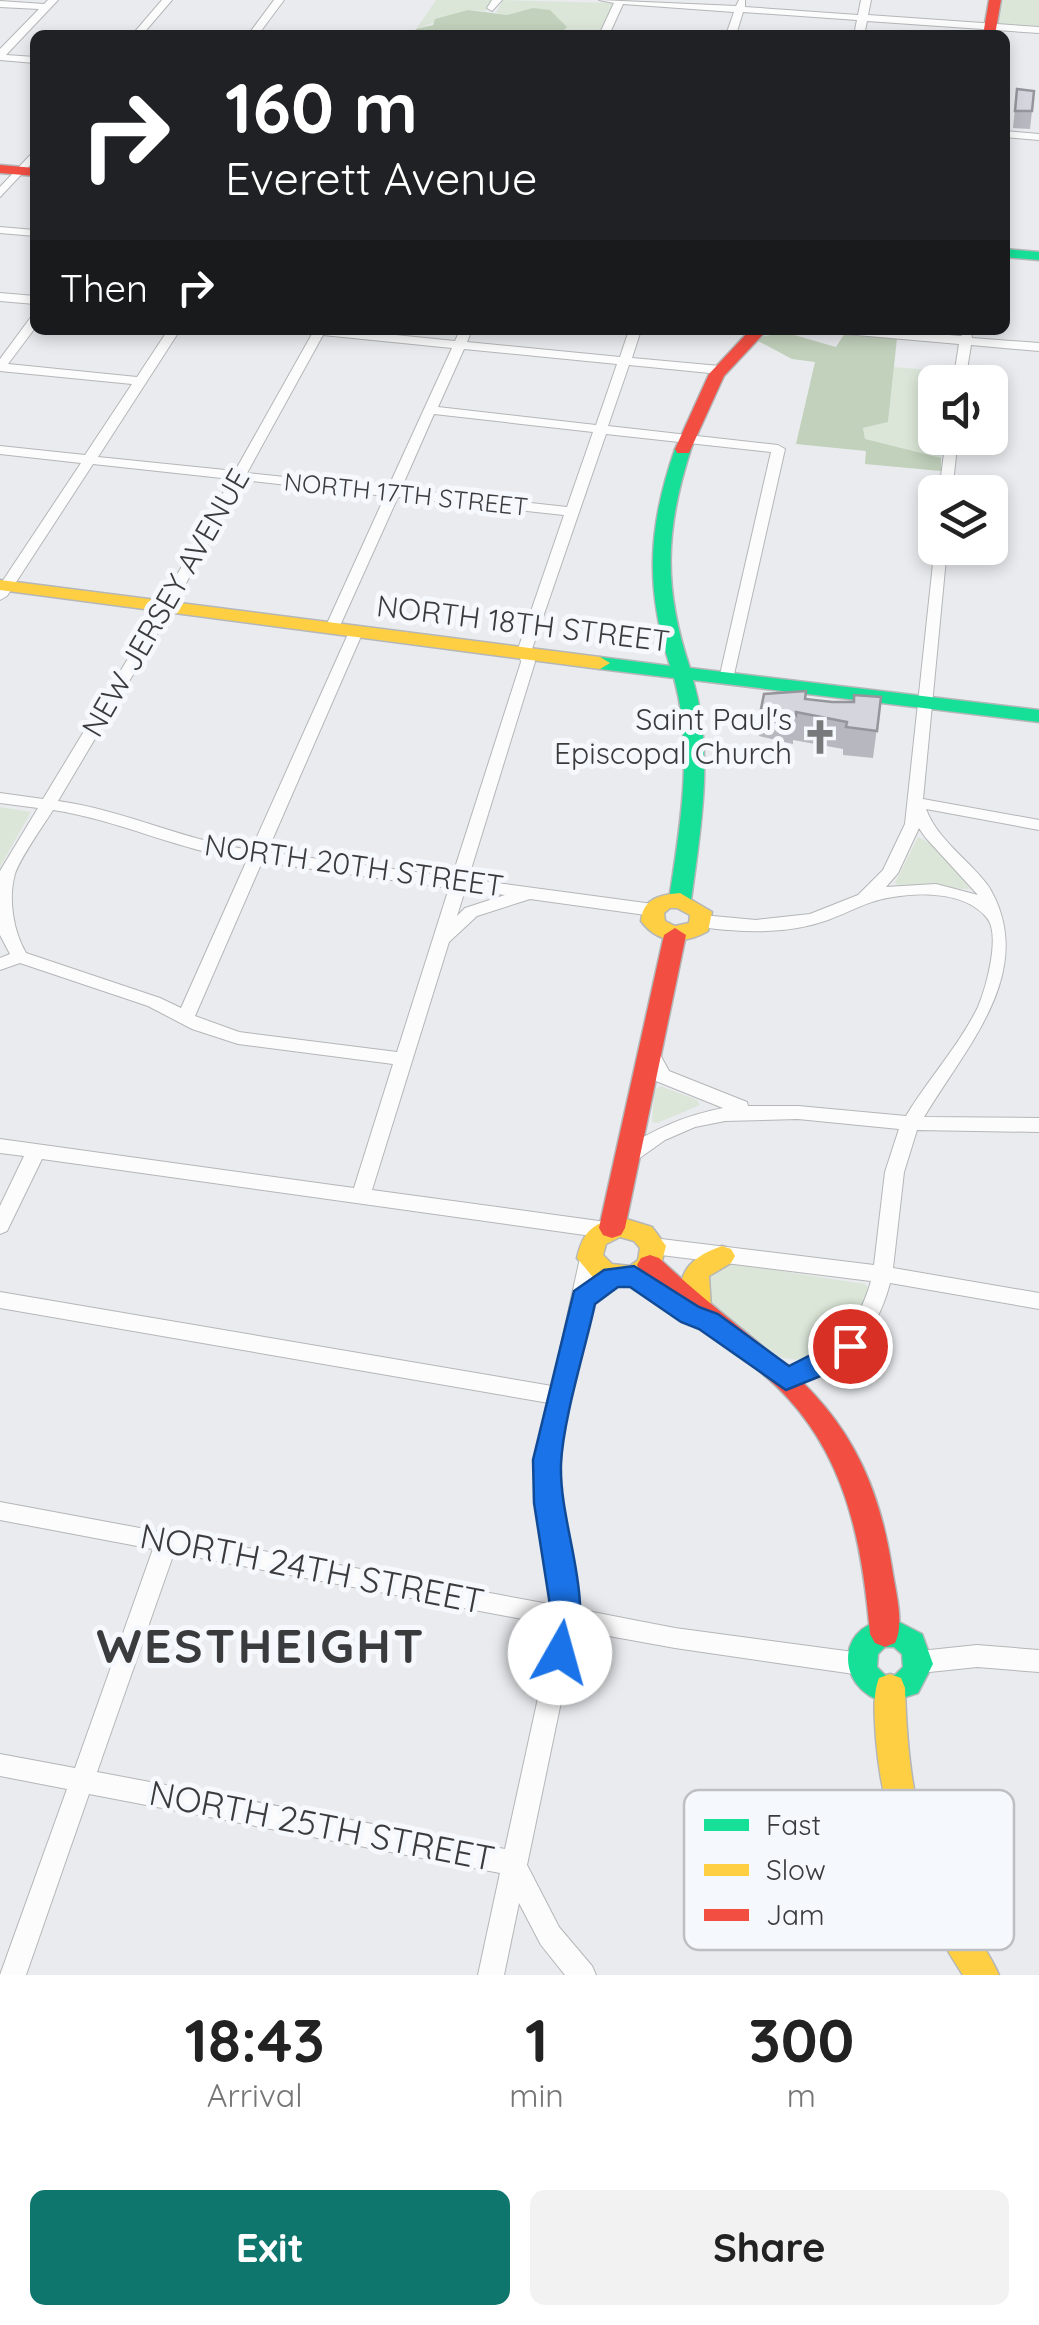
<!DOCTYPE html>
<style>
body{margin:0;font-family:Quicksand,sans-serif;background:#f2f2f2;color:#222;height:100vh;display:flex;flex-direction:column;font-size:38px;white-space:nowrap}
*{box-sizing:border-box;margin:0}
p{font-size:32px;color:#767676}
.icon{flex:none;width:55px;height:55px;fill:none;stroke:currentColor;stroke-width:2;stroke-linecap:round;stroke-linejoin:round}
.map{position:relative;height:1975px;overflow:hidden}
.side{display:flex;flex-direction:column;background:#fff;flex:1}
.side>*{flex:none}
.hud{position:absolute;left:30px;top:30px;width:980px;height:305px;border-radius:15px;box-shadow:0 5px 15px #0003;background:#202124;color:#fff;overflow:hidden}
.fabs{position:absolute;left:918px;top:365px;display:grid;gap:20px}
.fabs a{display:grid;place-items:center;width:90px;height:90px;border-radius:15px;background:#fff;box-shadow:0 5px 15px #0003;font-size:50px}
.pin{position:absolute;display:grid;place-items:center;width:85px;height:85px;color:#fff;margin:-42px;border:5px solid #fff;border-radius:50%;box-shadow:0 2px 10px #0007}
.me{position:absolute;width:110px;margin:-55px;rotate:7deg;stroke-linejoin:round;filter:drop-shadow(0 0 8px #0008)}
.turn{display:flex;align-items:center;gap:35px;height:210px;padding:0 30px;font-size:45px}
.turn .icon{width:130px;height:130px;stroke-width:2.5}
.turn b{display:block;font-size:70px;line-height:85px}
.then{display:flex;align-items:center;height:95px;padding:0 30px;background:#0003;gap:20px;font-size:38px}
.eta{display:flex;justify-content:space-evenly;align-items:center;height:170px;text-align:center}
.eta b{font-size:60px;font-weight:700;line-height:70px}
.primary-button{display:flex;gap:20px;margin-top:auto;padding:20px 30px}
.primary-button a{flex:1;height:115px;border-radius:15px;background:#0f766e;color:#fff;font-size:40px;font-weight:700;line-height:115px;text-align:center}
.primary-button a+a{background:#f2f2f2;color:#222}
.map>svg:first-child{display:block}
.green{fill:#dbe6d8}
.forest{fill:#c1d1bb}
.lines{fill:none;stroke-linecap:round;stroke-linejoin:round}
.street-casing{stroke:#b4b6b8;stroke-width:2}
.fast-casing{stroke:#b4b6b8;stroke-width:3}
.slow-casing{stroke:#b4b6b8;stroke-width:3}
.jam-casing{stroke:#b4b6b8;stroke-width:3}
.street{fill:#fcfcfc;fill-rule:evenodd}
.fast{fill:#16e098;fill-rule:evenodd}
.slow{fill:#ffcf43;fill-rule:evenodd}
.jam{fill:#f24e42;fill-rule:evenodd}
.wall{fill:#b7b7bf}
.building{fill:#d5d5de;stroke:#95959b;stroke-width:2.5}
.route{fill:#1a73e8;stroke:#114b97;stroke-width:2.5}
.labels{text-anchor:middle;stroke-width:10;stroke-linejoin:round;paint-order:stroke}
.far-street-label{font-size:25px;fill:#3a3b3d;stroke:#f5f8fd}
.street-label{font-size:30px;fill:#3a3b3d;stroke:#f5f8fd}
.poi-label{font-size:30px;fill:#3a3b3d;stroke:#f5f8fd;text-anchor:end}
.near-street-label{font-size:35px;fill:#3a3b3d;stroke:#f5f8fd}
.near-district-label{font-size:48px;font-weight:bold;letter-spacing:2.5px;fill:#3a3b3d;stroke:#f5f8fd}
.key{fill:#f5f8fd;stroke:#bdbfc3;stroke-width:2.5}
.key-label{font-size:28px;fill:#3a3b3d}
</style>
<div class="map">
<svg width="1039" height="1975" viewBox="0 0 1039 1975">
<rect width="100%" height="100%" fill="#e9ebee"/>
<path class="green" d="M436,0H492L486,11L468,10L416,29Z
M503,0L613,3L599,35L560,34L566,27L533,8L507,15L496,13Z
M999,0H1039V29L997,24Z
M894,367L952,372L951,382H935V438H944L941,458L865,440L863,428L888,422Z
M0,807L31,812L0,867Z
M918,837L938,847L970,889L902,887L895,883Z
M660,1086L697,1100L700,1105L657,1123L652,1122L654,1091Z
M722,1262L864,1284L873,1291C853,1327 828,1373 778,1356L706,1302L701,1285Z"/>
<path class="forest" d="M533,8L550,10L567,27L559,35H413L416,29L433,25L435,19L468,10L507,15Z
M787,333L836,347L845,333L897,338L888,422L863,428L865,439L941,458V471L865,464L866,451L796,444L815,362L792,359L758,341L764,336Z"/>
<g class="lines">
<defs>
<path id="street" d="M48,0H58L6,55L35,57V63L0,60V49L39,9L0,7V1L44,4Z
M162,0H172L142,35H132Z
M274,0H284L258,35H248Z
M492,0H502L492,11L487,8Z
M599,0L736,6L739,0H745V7L858,15L861,0H871L868,15L1039,27V33L867,21L864,35H854L857,20L743,12L736,35H726L734,12L623,4L609,35H599L614,3Z
M1005,131L1039,134V140L1005,137Z
M35,150V160L0,197V187Z
M0,227L35,230V236L0,233Z
M0,293L35,296V304L0,301Z
M35,316V328L8,364L137,377L168,330H180L98,457L235,471L312,334L303,330H346L455,341L460,330H472L467,342L620,357L629,330H641L632,358L720,366L726,370L720,374L629,365L608,426L778,445L785,449L733,679L726,683L719,679L771,452L606,434L532,649L535,662L468,879L653,904L661,910L653,916L530,899L477,916L449,942L372,1190L606,1222L613,1225L616,1230L613,1235L606,1238L42,1159L7,1231L0,1234V1206L24,1156L0,1153V1139L354,1188L393,1064L238,1044L192,1029L148,1006L20,963L0,970V958L10,954L0,935V871L38,808L0,803V793L43,799L155,614L231,479L93,464L7,596L0,600V585L81,463L0,454V446L85,455L132,384L0,371V359L31,317ZM323,335L452,348L388,488L247,473ZM464,349L617,364L596,425L438,407ZM434,414L593,432L567,507L401,489ZM243,480L385,496L325,628L332,632L339,628L398,497L564,515L518,649L521,662L452,877L267,852L362,634L355,630L348,634L251,850C185,841 124,810 58,801L169,614ZM53,810C119,820 180,851 247,860L181,1008L160,998L26,953C13,931 8,898 15,874C20,858 43,826 53,810ZM262,862L449,888L397,1052L239,1032L195,1016ZM465,890L505,895L465,908L457,916Z
M840,330H887L961,336L967,330L971,331L972,338L1039,343V351L971,345L965,382H953L959,344L846,334Z
M946,438H958L952,492H939Z
M935,545V548H947L923,799L1039,820V830L926,809C938,841 970,860 989,887C1039,971 965,1048 924,1117L1039,1118V1132L917,1130L904,1172L893,1268L1039,1293V1309L890,1283C875,1341 842,1368 786,1388L779,1385L776,1379L779,1373C828,1349 855,1337 871,1281L653,1254L646,1251L643,1246L646,1241L653,1238L874,1265L885,1172L899,1129L798,1119L725,1121L695,1127L665,1140L634,1162H620L618,1157L620,1152C653,1129 684,1116 723,1108L656,1081L642,1054L645,1049H657L669,1071L747,1102L748,1106H798L906,1116C928,1079 959,1046 978,1007C986,988 1001,935 987,918C966,892 922,892 893,897C869,900 850,912 828,920C797,931 762,933 729,930C717,929 702,929 694,921L702,915L756,920L810,914L858,895L883,870L905,824ZM919,828L925,837L978,895L936,884L886,887L898,873Z
M590,1250L597,1253L600,1258L558,1460L559,1503L577,1609L675,1628L861,1653L869,1656L873,1664L869,1672L861,1675L675,1648L576,1630L527,1865L559,1927L592,1966L596,1975H565L541,1945L519,1903L504,1975H478L500,1873L89,1794L26,1975H0L67,1789L0,1776V1754L75,1768L153,1549L0,1520V1502L554,1605L537,1503L536,1460L549,1403L0,1308V1292L552,1386L580,1258L583,1253ZM174,1553L554,1625L505,1849L97,1772Z
M977,1645L1039,1650V1672L977,1667L920,1673L912,1670L908,1662L912,1654L920,1651Z"/>
<path id="fast" d="M1005,249L1039,252V260L1005,257Z
M683,444L691,449C665,529 663,588 690,668L1039,710V722L693,680C714,751 701,828 691,900L680,907L669,900C680,827 694,750 674,678L600,669L590,663L600,657L670,666C645,587 648,527 675,449Z
M895,1620L922,1634L933,1664L918,1693L887,1703C830,1688 838,1617 895,1620ZM885,1647H894L902,1654L903,1667L895,1675H885L877,1667L878,1654Z"/>
<path id="slow" d="M0,580L600,657L610,663L600,669L0,590Z
M680,893L712,912L708,931C684,945 658,944 641,921C643,898 660,895 680,893ZM670,908H677L690,915L689,923L675,926L665,921L664,913Z
M620,1217L652,1227L666,1246L659,1272L634,1286L596,1281L577,1258C583,1231 593,1223 620,1217ZM620,1237L634,1241L640,1248L638,1260L630,1266L612,1264L603,1255L606,1244Z
M722,1246L731,1249L735,1256L731,1263L709,1276L711,1308L707,1315L698,1318L689,1315C670,1279 687,1258 722,1246Z
M890,1674L901,1678L905,1688C907,1759 914,1825 947,1889C963,1918 986,1945 999,1975H963C915,1901 883,1827 876,1739C875,1720 872,1696 879,1678Z"/>
<path id="jam" d="M989,0H1001L995,35H983Z
M0,165L35,168V176L0,173Z
M750,330H767L724,376L689,453H677L675,449L709,374Z
M675,928L686,935L625,1228L621,1235L612,1238L603,1235L599,1228L664,935Z
M650,1255L659,1258C773,1366 865,1393 892,1568C895,1590 905,1623 895,1643L885,1647L875,1643L870,1634C862,1541 846,1454 777,1387C734,1346 684,1313 641,1272L637,1265L641,1258Z"/>
</defs>
<use href="#street" class="street-casing"/>
<use href="#fast" class="fast-casing"/>
<use href="#slow" class="slow-casing"/>
<use href="#jam" class="jam-casing"/>
<use href="#street" class="street"/>
<use href="#fast" class="fast"/>
<use href="#slow" class="slow"/>
<use href="#jam" class="jam"/>
</g>
<path class="wall" d="M1017,89L1032,111L1030,129L1013,128Z
M881,697L873,758L843,755V749L793,740V744L759,736L761,709L805,699L832,702H854Z"/>
<path class="building" d="M1017,89L1034,91L1032,111H1015Z
M806,691L805,699L832,702H854V695L881,697L877,731L846,727L847,722L796,712V716L761,709L764,694Z"/>
<path class="route" d="M634,1266L699,1307L718,1314L789,1366L850,1335L859,1339L863,1346L843,1367L786,1390L699,1329L681,1322L630,1287H618L595,1304C585,1350 563,1419 561,1464C559,1529 598,1601 570,1663L560,1667L549,1663L545,1653L552,1618L534,1503L533,1460L574,1291L604,1270Z"/>
<defs>
<symbol id="church-bare" viewBox="-9 -9 18 18"><path d="M-1.2-6h2.4v3.5h3.3v2.4h-3.3V6h-2.4V-.1h-3.3v-2.4h3.3Z" fill="#77797b" stroke="#f5f8fd" stroke-width="2.5" paint-order="stroke"/></symbol>
</defs>
<g fill-rule="evenodd">
<use href="#church-bare" x="795" y="712" width="50" height="50"/>
</g>
<g class="labels">
<g class="far-street-label">
<text transform="translate(406 494) rotate(6)" y="9">NORTH 17TH STREET</text>
</g>
<g class="street-label">
<text transform="translate(166 603) rotate(-60)" y="10">NEW JERSEY AVENUE</text>
<text transform="translate(523 624) rotate(7)" y="10">NORTH 18TH STREET</text>
<text transform="translate(354 866) rotate(8)" y="10">NORTH 20TH STREET</text>
</g>
<g class="poi-label">
<text x="792" y="730">Saint Paul's<tspan x="792" dy="34">Episcopal Church</tspan></text>
</g>
<g class="near-street-label">
<text transform="translate(312 1569) rotate(11)" y="12">NORTH 24TH STREET</text>
<text transform="translate(322 1826) rotate(11)" y="12">NORTH 25TH STREET</text>
</g>
<g class="near-district-label">
<text x="261" y="1663">WESTHEIGHT</text>
</g>
</g>
<rect x="684" y="1790" width="330" height="160" rx="15" class="key"/>
<rect x="704" y="1819" width="45" height="12" fill="#16e098"/>
<rect x="704" y="1864" width="45" height="12" fill="#ffcf43"/>
<rect x="704" y="1909" width="45" height="12" fill="#f24e42"/>
<g class="key-label">
<text x="766" y="1835">Fast</text>
<text x="766" y="1880">Slow</text>
<text x="766" y="1925">Jam</text>
</g>
</svg>
<div class="fabs">
<a><svg class="icon" aria-label="sound" viewBox="0 0 24 24"><path d="M4 9h4l5-4v14l-5-4H4zM17 9q2 3 0 6"/></svg></a>
<a><svg class="icon" aria-label="layers" viewBox="0 0 24 24"><path d="M12 4l9 5-9 5-9-5zM3 14l9 5 9-5"/></svg></a>
</div>
<div class="pin" style="left:850px;top:1346px;background:#d93025"><svg class="icon" aria-label="arrive" viewBox="0 0 24 24"><path d="M6 21V4h12l-3 4 3 4H6"/></svg></div>
<svg class="me" style="left:560px;top:1653px" viewBox="-20 -20 40 40"><circle r="19" fill="#fff"/><path d="M0-13L10 11 0 6-10 11z" fill="#1a73e8"/></svg>
<div class="hud">
<div class="turn"><svg class="icon" aria-label="right" viewBox="0 0 24 24"><path d="M7 20v-9h11M14 6l5 5-5 5"/></svg><div><b>160 m</b>Everett Avenue</div></div>
<div class="then">Then<svg class="icon" aria-label="right" viewBox="0 0 24 24"><path d="M7 20v-9h11M14 6l5 5-5 5"/></svg></div>
</div>
</div>
<section class="side">
<div class="eta">
<div><b>18:43</b><p>Arrival</p></div>
<div><b>1</b><p>min</p></div>
<div><b>300</b><p>m</p></div>
</div>
<div class="primary-button"><a>Exit</a><a>Share</a></div>
</section>
